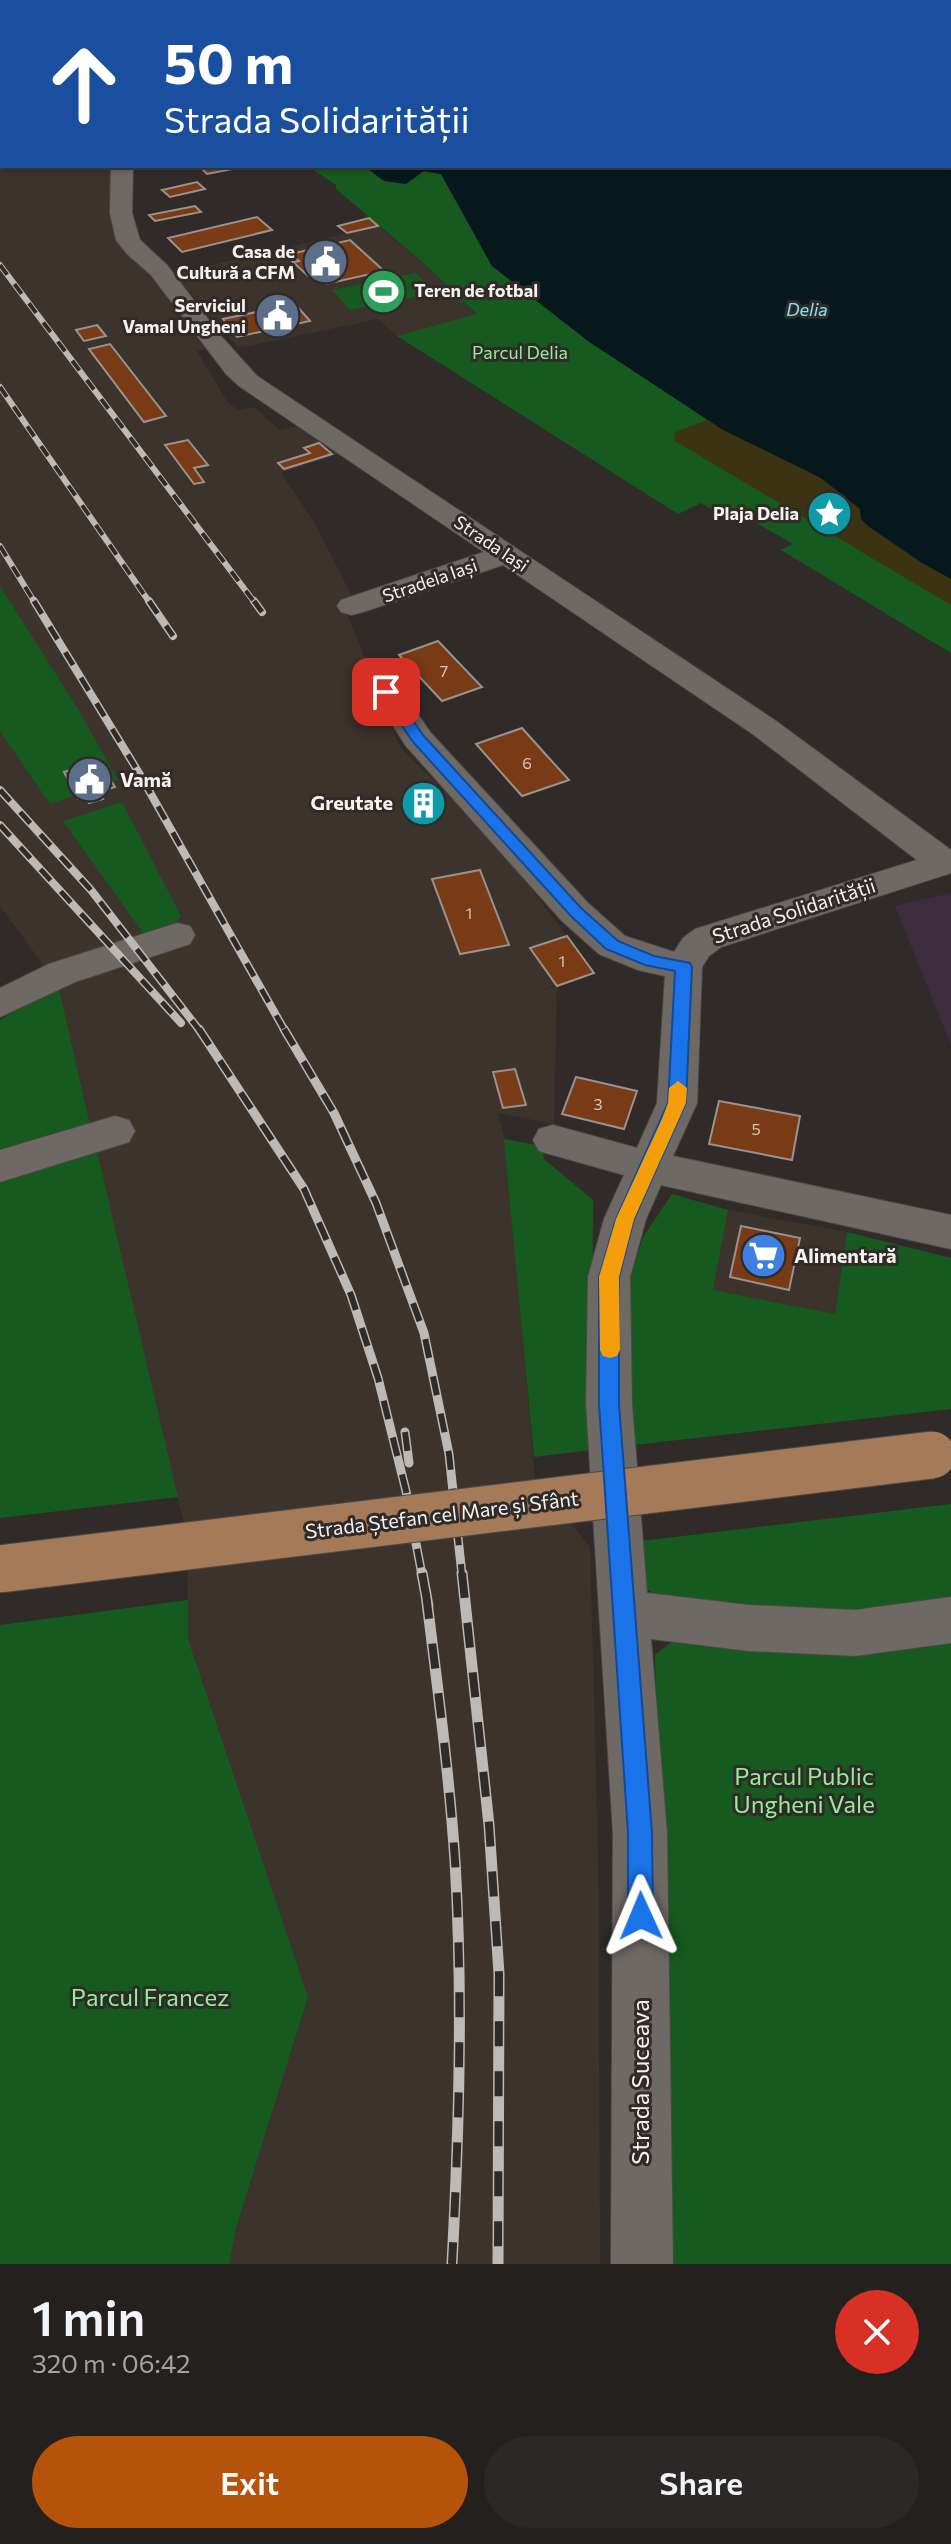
<!DOCTYPE html>
<meta charset="utf-8">
<style>
body{margin:0;font-family:Commissioner,sans-serif;background:#2c2827;color:#f1f3f6;height:100vh;display:flex;flex-direction:column;font-size:30px;white-space:nowrap}
*{box-sizing:border-box;margin:0}
p{font-size:26px;color:#a3a3a4}
.icon{flex:none;width:44px;height:44px;fill:none;stroke:currentColor;stroke-width:2;stroke-linecap:round;stroke-linejoin:round}
.map{position:relative;height:2264px;overflow:hidden}
.drawer{display:flex;flex-direction:column;background:#24201e;flex:1}
.drawer>*{flex:none}
.top-card{position:absolute;left:0px;top:0px;width:952px;height:168px;box-shadow:0 2px 6px #0004,0 0 0 2px #413e3c;background:#1a4fa0;color:#fff;overflow:hidden}
.pin{position:absolute;display:grid;place-items:center;width:68px;height:68px;color:#fff;margin:-34px;border-radius:16px;box-shadow:0 4px 12px #0006}
.me{position:absolute;width:88px;margin:-44px;rotate:359deg;stroke-linejoin:round;filter:drop-shadow(0 0 6px #0008)}
.turn{display:flex;align-items:center;gap:28px;height:168px;padding:0 32px;font-size:36px}
.turn .icon{width:104px;height:104px;stroke-width:2.5}
.turn b{display:block;font-size:56px;line-height:68px}
.round{display:grid;place-items:center;flex:none;width:84px;height:84px;border-radius:42px;background:#2c2827}
.overview{display:flex;align-items:center;justify-content:space-between;height:136px;padding:0 32px}
h1{font-size:48px;font-weight:600;line-height:60px}
.action{display:flex;gap:16px;margin-top:auto;padding:16px 32px}
.action a{flex:1;height:92px;border-radius:48px;background:#b45309;color:#fff;font-size:32px;font-weight:600;line-height:92px;text-align:center}
.action a+a{background:#2c2827;color:#f1f3f6}
.map>svg:first-child{display:block}
.built{fill:#3d332d}
.industrial{fill:#3c2e3c}
.green{fill:#165a1f}
.sand{fill:#3c3313}
.water{fill:#07181c}
.building{fill:#793b15;stroke:#99928f;stroke-width:2}
.lines{fill:none;stroke-linecap:round;stroke-linejoin:round}
.minor-casing{stroke:#4d4947;stroke-width:2}
.minor{fill:#6f6966;fill-rule:evenodd}
.rail-far3-casing{stroke:#bcb9b6;stroke-width:6}
.rail-far2-casing{stroke:#bcb9b6;stroke-width:8}
.rail-far1-casing{stroke:#bcb9b6;stroke-width:9}
.rail-casing{stroke:#bcb9b6;stroke-width:11}
.rail-far3{stroke:#302b28;stroke-width:4;stroke-dasharray:12;stroke-linecap:butt}
.rail-far2{stroke:#302b28;stroke-width:5;stroke-dasharray:15;stroke-linecap:butt}
.rail-far1{stroke:#302b28;stroke-width:6;stroke-dasharray:19;stroke-linecap:butt}
.rail{stroke:#302b28;stroke-width:8;stroke-dasharray:25;stroke-linecap:butt}
.major-bridge-casing{stroke:#4d4947;stroke-width:49;stroke-linecap:butt}
.major-bridge{stroke:#a47a59;stroke-width:47}
.route{fill:#1a73e8;stroke:#114b97;stroke-width:2}
.slow{fill:#f59e0b}
.labels{text-anchor:middle;stroke-width:6;stroke-linejoin:round;paint-order:stroke}
.number-label{font-size:16px;fill:#d6c4b9}
.far-poi-label{font-size:18px;font-weight:bold;fill:#f5f2f0;stroke:#302b28;text-anchor:end}
.far-water-label{font-size:18px;font-style:italic;fill:#85e1f6;stroke:#302b28}
.far-park-label{font-size:18px;fill:#91f095;stroke:#302b28}
.far-street-label{font-size:18px;fill:#f5f2f0;stroke:#302b28}
.poi-label{font-size:20px;font-weight:bold;fill:#f5f2f0;stroke:#302b28;text-anchor:start}
.street-label{font-size:20px;fill:#f5f2f0;stroke:#302b28}
.near-park-label{font-size:24px;fill:#91f095;stroke:#302b28}
.near-street-label{font-size:24px;fill:#f5f2f0;stroke:#302b28}
</style>
<div class="map">
<svg width="951" height="2264" viewBox="0 0 951 2264">
<rect width="100%" height="100%" fill="#302b28"/>
<path class="built" d="M0,0H55L2,2V166H117L114,221L136,264L150,267L172,307L206,349L197,351L226,400L237,410L254,407L280,430L301,425L339,454L281,473L314,522L353,598L342,601L400,747L498,844L594,973L536,991L557,986L554,1124L498,1113L507,1148L535,1480L590,1547L598,1851L600,2264H229L237,2225L308,1997L188,1639L187,1537L58,985L0,906Z
M378,226L428,267L478,315L397,336L378,319L239,348L174,274Z
M728,1210L847,1232L835,1314L712,1290Z"/>
<path class="industrial" d="M951,893V1045L895,906Z"/>
<path class="green" d="M308,166H364L384,181L425,171L441,174L492,266L588,341L723,430L821,478L869,526L922,563L951,579V653L781,550L793,544L734,510L723,516L701,503L678,514L397,336L477,314L428,267L336,189V185Z
M416,273L435,293L350,310L332,290Z
M0,586L78,709L118,780L111,782L100,762L64,772L76,795L50,804L0,731Z
M119,803L123,804L181,916L173,926L146,937L63,821Z
M58,984L90,1124L0,1149V1020Z
M504,1139L542,1146L544,1159L593,1200L592,1450L534,1457Z
M97,1151L178,1497L0,1518V1181Z
M672,1194L728,1210L713,1290L835,1314L847,1232L951,1258V1409L625,1446L624,1299L643,1237Z
M951,1504V1609L927,1617L690,1612L644,1588L641,1541Z
M188,1600V1639L308,1997L237,2225L229,2264H0V1625Z
M951,1638V2264H666L655,1655L674,1640Z"/>
<path class="sand" d="M707,420L821,478L860,509L861,519L869,526L922,563L951,579V605L675,441L674,434L678,431Z"/>
<path class="water" d="M234,0H951V579L922,563L868,526L861,519L860,509L821,478L723,430L588,341L492,266L441,174L424,171L406,184L384,181L364,166H950V2Z"/>
<path class="building" d="M199,166H248L207,174Z
M197,182L205,189L170,197L162,190Z
M195,206L201,212L155,221L149,215Z
M257,217L272,230L182,252L168,238Z
M369,218L378,226L347,233L338,226Z
M350,240L384,271L326,284L315,274L308,276L293,262L299,261L291,254Z
M295,304L310,321L237,337L223,319Z
M97,325L106,336L84,341L76,330Z
M110,344L166,416L144,422L89,349Z
M188,440L208,465L194,468L204,482L194,484L165,445Z
M319,443L332,454L284,469L278,463L310,453L304,448Z
M438,641L482,687L442,701L399,655Z
M522,728L548,757L569,780L522,796L476,744Z
M100,762L115,787L99,792L103,799L89,803L85,797L78,799L64,772Z
M430,797L432,807L418,808L416,798Z
M480,870L509,945L460,954L432,879Z
M567,936L594,973L557,986L530,948Z
M515,1069L526,1105L503,1108L493,1072Z
M576,1077L637,1091L624,1129L562,1114Z
M719,1101L800,1116L792,1160L709,1144Z
M741,1226L800,1238L789,1290L730,1277Z"/>
<g class="lines">
<defs>
<path id="minor" d="M111,166H133L132,213L140,240L167,265L221,336L257,376L776,721L951,850V873L721,947L709,956L702,967L697,1103L673,1156L951,1215V1249L661,1185L646,1219L630,1277L632,1404L647,1593L749,1605L855,1610L951,1597V1643L855,1656L749,1651L651,1639L667,1833L673,2264H611L613,1833L586,1404L588,1277L604,1219L624,1175L539,1151L533,1140L539,1129L553,1125L637,1148L657,1103L665,976L638,970L599,954L562,921L406,746L355,668L360,661L371,659L382,661L430,732L588,903L625,936L674,952L683,938L695,929L917,860L754,735L503,565L363,612L352,615L341,612L337,606L341,600L484,552L239,386L226,374L151,275L127,254L116,240L110,213Z
M177,923L190,926L195,935L190,944L75,982L0,1017V988L49,964Z
M115,1116L129,1120L135,1131L129,1142L0,1182V1150Z"/>
</defs>
<use href="#minor" class="minor-casing"/>
<use href="#minor" class="minor"/>
<defs>
<path id="rail-far3" d="M0,265L255,603
M0,387L150,603
M0,546L35,603"/>
<path id="rail-far2" d="M34,601L139,773L285,1031
M149,601L173,636
M254,601L262,612
M0,790L91,890L200,1031
M0,825L181,1023"/>
<path id="rail-far1" d="M199,1029L304,1189L351,1295L378,1378L406,1491L422,1575
M284,1029L334,1113L376,1203L424,1333L449,1454L462,1575
M405,1432L409,1463"/>
<path id="rail" d="M422,1573L428,1606
M462,1573L489,1825L499,1974L498,2264
M426,1594C437,1683 449,1772 455,1861C463,1995 459,2130 452,2264"/>
</defs>
<use href="#rail-far3" class="rail-far3-casing"/>
<use href="#rail-far2" class="rail-far2-casing"/>
<use href="#rail-far1" class="rail-far1-casing"/>
<use href="#rail" class="rail-casing"/>
<use href="#rail-far3" class="rail-far3"/>
<use href="#rail-far2" class="rail-far2"/>
<use href="#rail-far1" class="rail-far1"/>
<use href="#rail" class="rail"/>
<defs>
<path id="major-bridge" d="M0,1569L932,1455"/>
</defs>
<use href="#major-bridge" class="major-bridge-casing"/>
<use href="#major-bridge" class="major-bridge"/>
</g>
<path class="route" d="M386,687L391,689L423,735L581,908L618,941L654,956L690,963L692,967L686,1103L634,1219L619,1277V1404L652,1833L653,1916L649,1925L641,1928L632,1925L628,1916V1833L599,1404V1277L616,1219L668,1103L675,971L645,965L606,949L570,915L413,742L379,692Z"/>
<path class="slow" d="M678,1081L687,1088L686,1103L634,1219L619,1277L620,1350L617,1356L610,1358L603,1356L600,1350L599,1277L616,1219L662,1119L668,1103L669,1088Z"/>
<defs>
<symbol id="civic-disc" viewBox="-11 -11 22 22"><circle r="9.5" fill="#5c6f8a" stroke="#302b28"/><path d="M-.6-6.5H3V-4.5H.6V-3L4-1V1h2V6H-6V1h2V-1L-.6-3ZM-1.2 2.5V6h2.4V2.5Z" fill="#fff"/></symbol>
<symbol id="stadium-disc" viewBox="-11 -11 22 22"><circle r="9.5" fill="#2e9e5b" stroke="#302b28"/><path d="M0-5a6.5 5 0 1 0 0 10a6.5 5 0 1 0 0-10ZM-3.5-1.8h7v3.6h-7Z" fill="#fff"/></symbol>
<symbol id="sight-disc" viewBox="-11 -11 22 22"><circle r="9.5" fill="#0f9aa8" stroke="#302b28"/><path d="M0-6L1.8-2.2L6-1.7L2.9 1.2L3.7 5.4L0 3.3L-3.7 5.4L-2.9 1.2L-6-1.7L-1.8-2.2Z" fill="#fff"/></symbol>
<symbol id="building-disc" viewBox="-11 -11 22 22"><circle r="9.5" fill="#0f9aa8" stroke="#302b28"/><path d="M-4-6H4V6H1V3H-1V6H-4ZM-2.5-4.3h1.7v1.8h-1.7ZM.8-4.3h1.7v1.8H.8ZM-2.5-1h1.7V.8h-1.7ZM.8-1h1.7V.8H.8Z" fill="#fff"/></symbol>
<symbol id="supermarket-disc" viewBox="-11 -11 22 22"><circle r="9.5" fill="#3f7fe0" stroke="#302b28"/><path d="M-6-5.5h2.5l.6 2H6L4.5 2H-2.5L-4.4-4H-6ZM-1.5 3.2a1.3 1.3 0 1 0 .1 0ZM3 3.2a1.3 1.3 0 1 0 .1 0Z" fill="#fff"/></symbol>
</defs>
<g fill-rule="evenodd">
<use href="#civic-disc" x="300" y="236" width="51" height="51"/>
<use href="#stadium-disc" x="358" y="266" width="51" height="51"/>
<use href="#civic-disc" x="252" y="290" width="51" height="51"/>
<use href="#sight-disc" x="804" y="488" width="51" height="51"/>
<use href="#civic-disc" x="64" y="754" width="51" height="51"/>
<use href="#building-disc" x="398" y="778" width="51" height="51"/>
<use href="#supermarket-disc" x="738" y="1230" width="51" height="51"/>
</g>
<g class="labels">
<g class="number-label">
<text x="444" y="677">7</text>
<text x="527" y="769">6</text>
<text x="469" y="919">1</text>
<text x="562" y="967">1</text>
<text x="598" y="1110">3</text>
<text x="756" y="1135">5</text>
</g>
<g class="far-poi-label">
<text x="295" y="258">Casa de<tspan x="295" dy="21">Cultură a CFM</tspan></text>
<text x="414" y="297" text-anchor="start">Teren de fotbal</text>
<text x="246" y="312">Serviciul<tspan x="246" dy="21">Vamal Ungheni</tspan></text>
<text x="799" y="520">Plaja Delia</text>
</g>
<g class="far-water-label">
<text x="807" y="316">Delia</text>
</g>
<g class="far-park-label">
<text x="520" y="359">Parcul Delia</text>
</g>
<g class="far-street-label">
<text transform="translate(491 544) rotate(34)" y="6">Strada Iași</text>
<text transform="translate(430 581) rotate(-19)" y="6">Stradela Iași</text>
</g>
<g class="poi-label">
<text x="120" y="787">Vamă</text>
<text x="393" y="810" text-anchor="end">Greutate</text>
<text x="794" y="1263">Alimentară</text>
</g>
<g class="street-label">
<text transform="translate(794 911) rotate(-18)" y="7">Strada Solidarității</text>
<text transform="translate(442 1515) rotate(-7)" y="7">Strada Ștefan cel Mare și Sfânt</text>
</g>
<g class="near-park-label">
<text x="804" y="1785">Parcul Public<tspan x="804" dy="28">Ungheni Vale</tspan></text>
<text x="150" y="2006">Parcul Francez</text>
</g>
<g class="near-street-label">
<text transform="translate(641 2082) rotate(-90)" y="8">Strada Suceava</text>
</g>
</g>
</svg>
<div class="pin" style="left:386px;top:692px;background:#d93025"><svg class="icon" aria-label="arrive" viewBox="0 0 24 24"><path d="M6 21V4h12l-3 4 3 4H6"/></svg></div>
<svg class="me" style="left:641px;top:1916px" viewBox="-20 -20 40 40"><path d="M0-17L14 15 0 8-14 15z" fill="#1a73e8" stroke="#fff" stroke-width="4"/></svg>
<div class="top-card">
<div class="turn"><svg class="icon" aria-label="ahead" viewBox="0 0 24 24"><path d="M12 20V5M6 11l6-6 6 6"/></svg><div><b>50 m</b>Strada Solidarității</div></div>
</div>
</div>
<section class="drawer">
<div class="overview"><div><h1>1 min</h1><p>320 m · 06:42</p></div><a class="round" style="background:#d93025;color:#fff"><svg class="icon" aria-label="close" viewBox="0 0 24 24"><path d="M6 6l12 12M18 6L6 18"/></svg></a></div>
<div class="action"><a>Exit</a><a>Share</a></div>
</section>
